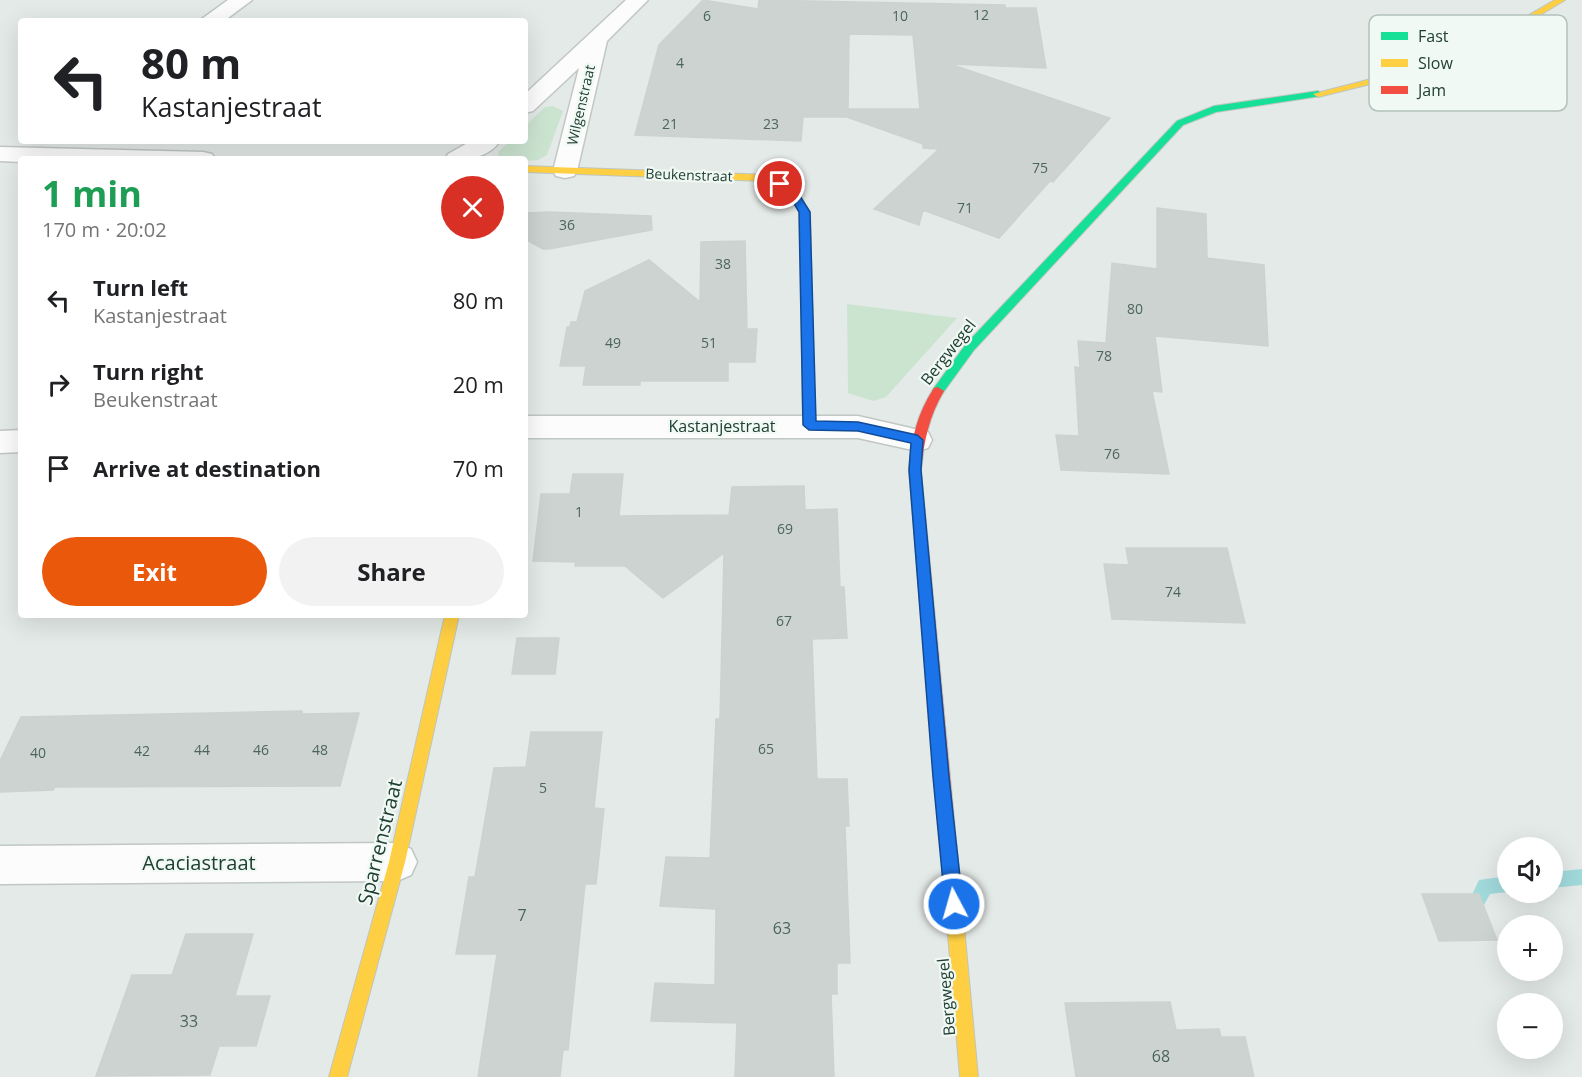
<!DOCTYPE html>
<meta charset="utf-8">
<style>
body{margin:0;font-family:"Open Sans",sans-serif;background:#f2f2f2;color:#202124;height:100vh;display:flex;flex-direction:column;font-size:22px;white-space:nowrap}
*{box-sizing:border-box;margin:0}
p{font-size:20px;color:#757577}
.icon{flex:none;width:33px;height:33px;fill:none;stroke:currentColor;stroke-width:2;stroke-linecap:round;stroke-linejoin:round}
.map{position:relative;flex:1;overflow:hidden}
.side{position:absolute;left:18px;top:156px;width:510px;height:462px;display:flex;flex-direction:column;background:#fff;border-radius:6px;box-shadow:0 6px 24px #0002}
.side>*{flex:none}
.banner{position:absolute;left:18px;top:18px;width:510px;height:126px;border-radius:6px;box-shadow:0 6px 24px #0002;background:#fff;color:#202124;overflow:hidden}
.controls{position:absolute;left:1497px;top:837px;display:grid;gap:12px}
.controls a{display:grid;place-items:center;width:66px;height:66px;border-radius:50%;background:#fff;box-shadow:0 6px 24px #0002;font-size:30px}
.pin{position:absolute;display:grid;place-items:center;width:51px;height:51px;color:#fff;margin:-26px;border:3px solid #fff;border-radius:50%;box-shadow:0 2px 6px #0007}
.me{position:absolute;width:66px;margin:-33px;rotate:354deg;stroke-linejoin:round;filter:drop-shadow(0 0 4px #0008)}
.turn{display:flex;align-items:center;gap:21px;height:126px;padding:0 24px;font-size:27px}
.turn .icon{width:78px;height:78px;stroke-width:2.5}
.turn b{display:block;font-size:42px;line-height:51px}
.round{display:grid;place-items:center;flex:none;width:63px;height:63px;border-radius:32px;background:#f2f2f2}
.headline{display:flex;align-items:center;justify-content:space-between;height:102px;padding:0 24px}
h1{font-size:36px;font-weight:700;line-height:45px;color:#1e9e55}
.primary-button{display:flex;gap:12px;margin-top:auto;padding:12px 24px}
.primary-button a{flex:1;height:69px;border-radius:36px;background:#ea580c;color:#fff;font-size:24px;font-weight:700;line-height:69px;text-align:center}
.primary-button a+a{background:#f2f2f2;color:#202124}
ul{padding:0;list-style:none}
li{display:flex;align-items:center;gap:18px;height:84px;padding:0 24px}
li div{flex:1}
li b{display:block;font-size:22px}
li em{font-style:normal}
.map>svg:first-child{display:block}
.green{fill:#cbe4d0}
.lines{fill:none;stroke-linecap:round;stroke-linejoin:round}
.stream{fill:#a1dadb;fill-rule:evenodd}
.building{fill:#ccd3d0;stroke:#ccd3cf;stroke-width:1.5;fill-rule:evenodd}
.street-casing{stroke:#c1c7c4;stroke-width:3}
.fast-casing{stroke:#bdc6c2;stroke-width:2}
.slow-casing{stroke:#bdc6c2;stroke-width:2}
.jam-casing{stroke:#bdc6c2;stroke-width:2}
.street{fill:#fbfcfb;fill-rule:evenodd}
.fast{fill:#16e098;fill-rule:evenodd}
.slow{fill:#ffcf43;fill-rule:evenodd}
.jam{fill:#f24e42;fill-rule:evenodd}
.route{fill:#1a73e8;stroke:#114b97;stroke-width:1.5}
.labels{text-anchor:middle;stroke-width:4.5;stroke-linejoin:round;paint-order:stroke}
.number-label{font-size:14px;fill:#4c655b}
.far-street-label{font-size:14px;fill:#203f33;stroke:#f1f9f4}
.street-label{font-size:16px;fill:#203f33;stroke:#f1f9f4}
.near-number-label{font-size:16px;fill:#4c655b}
.near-street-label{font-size:20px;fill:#203f33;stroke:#f1f9f4}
.key{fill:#f1f9f4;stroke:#b2c1ba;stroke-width:1.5}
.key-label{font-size:16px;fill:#203f33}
</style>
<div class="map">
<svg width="1582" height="1077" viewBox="0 0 1582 1077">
<rect width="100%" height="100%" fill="#e4eae7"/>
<path class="green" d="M553,106L563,111L547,155L538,160L525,161V159H503L499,157L498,152L510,141H525V126L545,107Z
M847,304L957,318L886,397L873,401L848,393Z"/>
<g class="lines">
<path class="stream" d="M1582,869V885L1552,888V872Z
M1508,876V892L1490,894L1484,905L1478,907L1472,905L1470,899L1479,880Z"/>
</g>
<path class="building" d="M703,0L758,9L759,0L1005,5V8H1036L1046,68L950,64L1110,118L1053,182L1050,181L999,238L923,210L919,225L874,209L939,149L923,148V144L847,117H803L801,141L635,135L659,45ZM849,34L913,35L920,109H848Z
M1157,208L1206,214L1207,258L1264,265L1268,346L1155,336L1162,392L1152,391L1169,474L1061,470L1056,435L1079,436L1075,367L1080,368L1078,341L1106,343L1112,263L1157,269Z
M549,212L651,216L652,230L549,249H543L525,239V213Z
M745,241L747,329H757L755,362H728V381H640V385H583L586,366H560L567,327H570L571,322H577L585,291L649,260L700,302L701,242Z
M573,474H623L619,516L729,515L732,487L804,486L805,510L837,509L840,587H844L847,638L812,639L817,779H847L849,826H845L850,963H837V994H831L834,1077H735L737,1023L651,1021L655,983L715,985L716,909L660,906L666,857L710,858L716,719H720L724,553L663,598L625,566H575L576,562L533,561L541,494H570Z
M1126,548H1227L1245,623L1112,619L1104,564L1129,565Z
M517,638H559L555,674H512Z
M302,711V714L359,713L340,786L55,787L53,790L0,792V761L21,717Z
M531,732H602L594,808L604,809L596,884H585L568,1050H563L560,1077H478L497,954H456L469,877H475L494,768L526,767Z
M1422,894H1479L1497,940L1439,941Z
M186,934H253L235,996H270L256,1046H219L210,1075L96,1076L132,975H172Z
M1170,1002L1176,1030L1219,1029L1221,1037H1245L1254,1077H1076L1065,1003Z"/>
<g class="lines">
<defs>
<path id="street" d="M228,0H252L224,21H199Z
M626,0H648L607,41L577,171L574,176L565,178L556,176L553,171L579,68L533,111L525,113V94Z
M471,141H500C487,160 465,159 445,159L448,154Z
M0,147L203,152L212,154L215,159H21V162L0,161Z
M525,416H858L928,432L932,440L928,448L917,451L858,438H525Z
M21,430V452L0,453V431Z
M397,843L411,849L417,862L411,875L397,881L0,884V846Z"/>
<path id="fast" d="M1318,91L1323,94L1321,96L1216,112L1183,125L974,350L942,394H934L932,391L934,388L966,344L1177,121L1214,106Z"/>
<path id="slow" d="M1555,0H1565L1485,48L1447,65L1318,97L1313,94L1441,61L1479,44Z
M525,166L768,175L795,188L810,212L815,425L813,428H805L803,425L800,212L787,192L766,181L525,172Z
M445,615H459L405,862L347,1077H329L389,862Z
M949,843L955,846L957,851L978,1077H960L941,851L943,846Z"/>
<path id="jam" d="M938,387L944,391C929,416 924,441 921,470L957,851L955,856L949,859L943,856L941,851L909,470C911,440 917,414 934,388Z"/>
</defs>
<use href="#street" class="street-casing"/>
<use href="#fast" class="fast-casing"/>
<use href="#slow" class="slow-casing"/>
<use href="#jam" class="jam-casing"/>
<use href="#street" class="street"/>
<use href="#fast" class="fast"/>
<use href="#slow" class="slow"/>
<use href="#jam" class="jam"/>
</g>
<path class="route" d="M780,181L795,188L810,212L816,421L858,422L917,435L923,440L921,470L949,777L963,904L960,910L954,912L948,910L945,904L933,777L909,470L911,443L858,431L809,430L803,425L799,212L788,193L775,184Z"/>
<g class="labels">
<g class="number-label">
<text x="981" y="20">12</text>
<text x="707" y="21">6</text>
<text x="900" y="21">10</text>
<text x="680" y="68">4</text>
<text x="670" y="129">21</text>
<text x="771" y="129">23</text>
<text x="1040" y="173">75</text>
<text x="965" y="213">71</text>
<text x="567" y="230">36</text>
<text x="723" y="269">38</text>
<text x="1135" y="314">80</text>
<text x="613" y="348">49</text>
<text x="709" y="348">51</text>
<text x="1104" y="361">78</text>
<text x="1112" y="459">76</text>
<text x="579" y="517">1</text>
<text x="785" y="534">69</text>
<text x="1173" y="597">74</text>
<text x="784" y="626">67</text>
<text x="766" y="754">65</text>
<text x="202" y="755">44</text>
<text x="261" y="755">46</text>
<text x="320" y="755">48</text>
<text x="142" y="756">42</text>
<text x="38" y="758">40</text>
<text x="543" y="793">5</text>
</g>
<g class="far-street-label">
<text transform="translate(581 105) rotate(-77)" y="5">Wilgenstraat</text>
<text transform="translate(689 175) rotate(2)" y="5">Beukenstraat</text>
</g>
<g class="street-label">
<text transform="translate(948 352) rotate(-52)" y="6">Bergwegel</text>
<text x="722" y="432">Kastanjestraat</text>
<text transform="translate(946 997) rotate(-95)" y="6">Bergwegel</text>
</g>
<g class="near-number-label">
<text x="522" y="921">7</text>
<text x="782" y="934">63</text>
<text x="189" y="1027">33</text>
<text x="1161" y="1062">68</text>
</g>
<g class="near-street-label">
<text transform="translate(380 842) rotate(-76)" y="7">Sparrenstraat</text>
<text x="199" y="870">Acaciastraat</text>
</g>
</g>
<rect x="1369" y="15" width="198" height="96" rx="9" class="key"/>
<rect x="1381" y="32" width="27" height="8" fill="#16e098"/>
<rect x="1381" y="59" width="27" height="8" fill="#ffcf43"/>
<rect x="1381" y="86" width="27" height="8" fill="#f24e42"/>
<g class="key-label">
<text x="1418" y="42">Fast</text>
<text x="1418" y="69">Slow</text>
<text x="1418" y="96">Jam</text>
</g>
</svg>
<div class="controls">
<a><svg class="icon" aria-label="sound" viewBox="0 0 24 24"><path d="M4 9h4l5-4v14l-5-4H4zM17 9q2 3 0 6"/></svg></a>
<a>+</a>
<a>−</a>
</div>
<div class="pin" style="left:780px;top:184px;background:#d93025"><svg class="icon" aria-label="arrive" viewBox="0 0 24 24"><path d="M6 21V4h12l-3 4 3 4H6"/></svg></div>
<svg class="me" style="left:954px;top:904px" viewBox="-20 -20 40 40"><circle r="17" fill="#1a73e8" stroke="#fff" stroke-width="3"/><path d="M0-11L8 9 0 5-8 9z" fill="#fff"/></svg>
<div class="banner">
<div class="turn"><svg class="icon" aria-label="left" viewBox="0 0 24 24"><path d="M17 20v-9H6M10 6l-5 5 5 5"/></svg><div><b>80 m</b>Kastanjestraat</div></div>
</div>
<section class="side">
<div class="headline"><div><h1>1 min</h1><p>170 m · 20:02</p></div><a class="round" style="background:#d93025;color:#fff"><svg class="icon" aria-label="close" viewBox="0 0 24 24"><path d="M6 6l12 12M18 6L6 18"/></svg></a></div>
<ul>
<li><svg class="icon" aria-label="left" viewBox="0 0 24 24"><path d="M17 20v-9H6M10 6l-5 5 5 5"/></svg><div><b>Turn left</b><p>Kastanjestraat</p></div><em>80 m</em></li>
<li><svg class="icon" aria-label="right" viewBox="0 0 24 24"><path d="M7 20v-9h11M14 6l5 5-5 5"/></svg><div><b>Turn right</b><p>Beukenstraat</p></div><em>20 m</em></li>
<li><svg class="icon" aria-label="arrive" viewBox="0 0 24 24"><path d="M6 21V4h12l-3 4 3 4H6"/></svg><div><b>Arrive at destination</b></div><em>70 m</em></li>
</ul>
<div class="primary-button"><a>Exit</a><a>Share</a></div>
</section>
</div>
